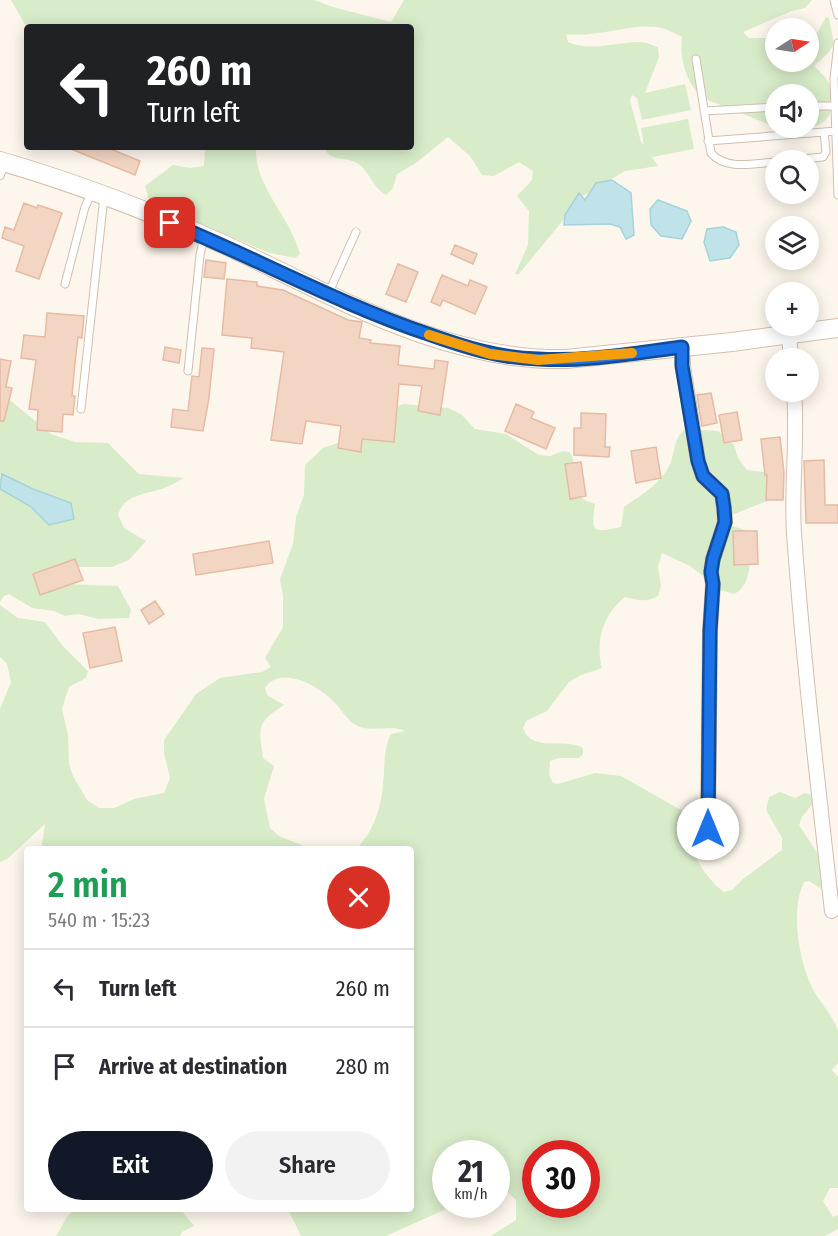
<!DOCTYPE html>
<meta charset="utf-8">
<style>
body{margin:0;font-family:"Fira Sans Condensed",sans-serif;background:#f2f2f3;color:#2b2b33;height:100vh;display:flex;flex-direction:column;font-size:22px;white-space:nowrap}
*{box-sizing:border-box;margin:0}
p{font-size:20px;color:#7c7c81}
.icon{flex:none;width:33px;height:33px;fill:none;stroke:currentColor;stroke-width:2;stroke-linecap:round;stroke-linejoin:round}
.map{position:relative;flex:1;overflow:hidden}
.details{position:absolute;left:24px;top:846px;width:390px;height:366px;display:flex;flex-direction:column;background:#fff;border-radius:6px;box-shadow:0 3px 15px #0003}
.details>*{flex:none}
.hud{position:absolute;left:24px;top:24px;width:390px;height:126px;border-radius:6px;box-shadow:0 3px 15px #0003;background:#202124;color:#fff;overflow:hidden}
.needle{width:39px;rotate:78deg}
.fabs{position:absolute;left:765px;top:18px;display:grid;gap:12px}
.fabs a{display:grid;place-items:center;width:54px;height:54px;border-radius:50%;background:#fff;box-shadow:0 3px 15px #0003;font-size:30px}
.speed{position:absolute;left:432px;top:1140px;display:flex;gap:12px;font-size:30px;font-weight:700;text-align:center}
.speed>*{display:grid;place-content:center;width:78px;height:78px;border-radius:50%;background:#fff;box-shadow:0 3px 15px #0003;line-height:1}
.speed small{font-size:15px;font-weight:400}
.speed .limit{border:9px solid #d22;background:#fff;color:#111}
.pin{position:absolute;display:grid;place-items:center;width:51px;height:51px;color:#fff;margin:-26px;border-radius:12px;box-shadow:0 3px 9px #0006}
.me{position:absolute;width:66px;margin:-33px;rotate:0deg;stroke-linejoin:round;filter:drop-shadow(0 0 4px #0008)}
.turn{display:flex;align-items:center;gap:21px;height:126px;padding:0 24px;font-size:27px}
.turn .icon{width:78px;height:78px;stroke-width:2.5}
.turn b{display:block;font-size:42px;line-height:51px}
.round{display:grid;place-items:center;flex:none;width:63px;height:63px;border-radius:32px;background:#f2f2f3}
.head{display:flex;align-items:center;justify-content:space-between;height:102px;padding:0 24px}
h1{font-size:36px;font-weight:600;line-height:45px;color:#1e9e55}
.button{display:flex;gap:12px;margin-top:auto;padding:12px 24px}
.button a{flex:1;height:69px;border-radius:36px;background:#111827;color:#fff;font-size:24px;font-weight:600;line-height:69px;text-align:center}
.button a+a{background:#f2f2f3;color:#2b2b33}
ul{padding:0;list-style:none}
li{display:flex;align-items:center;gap:18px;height:78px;padding:0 24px;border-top:2px solid #e1e1e2}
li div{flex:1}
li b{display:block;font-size:22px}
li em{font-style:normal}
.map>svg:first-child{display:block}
.green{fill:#d8ecc9;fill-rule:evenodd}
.water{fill:#bfe3e8;stroke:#a5d3da;stroke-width:1.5}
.building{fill:#f3d5c3;stroke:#e6bba3;stroke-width:1.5}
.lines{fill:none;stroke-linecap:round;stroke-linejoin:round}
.lane-casing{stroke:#d1beb0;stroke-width:9}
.street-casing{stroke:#d1beb0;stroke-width:16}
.secondary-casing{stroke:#d6c0b0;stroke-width:20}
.lane{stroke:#fff;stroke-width:7}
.street{stroke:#fff;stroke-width:14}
.secondary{stroke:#fff;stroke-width:18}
.route-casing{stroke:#114b97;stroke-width:15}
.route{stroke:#1a73e8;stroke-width:10}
.slow{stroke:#f59e0b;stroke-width:10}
</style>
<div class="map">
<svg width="838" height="1236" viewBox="0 0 838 1236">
<rect width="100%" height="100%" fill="#fdf6ec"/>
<path class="green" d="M11,0H314L333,7L391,22L404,0H812L805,8L792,11L743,32L749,38H775L776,62H808L809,36L817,33L826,17L829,18L834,44L828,53L814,66C818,70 824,75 827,80C831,86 832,96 832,103C832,130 801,131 781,128H808V94H776L775,127L703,98C686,84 679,58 682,37C676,34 671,31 665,29C637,20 597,39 566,34L568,42C591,52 616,42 640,42C646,42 652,45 658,47L659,57L645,93L685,84L691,110L642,120L637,98L632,95L630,100L641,142L644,145L641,128L688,119L694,149L652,157L658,166L625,171L583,196L518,275L515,274L528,245L529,211L517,196L532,180L533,171L519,162L494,176L482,175L470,156L448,137L416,163L397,174L393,188L386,195C373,188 368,169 357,163C345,156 330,163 324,147H411V27L27,28Z
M205,147H256C254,187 291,217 300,254L295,258L270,253L209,228L177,223L149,200L145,186L173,165L190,168L204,166Z
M0,392L51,434L75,442L108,443L139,474L184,478C180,480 176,483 171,485C152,495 125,491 118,515L124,528L146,541L129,560L112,567H70L65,584L118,586L131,610L129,618L99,619L78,614L65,616L54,611L32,608L9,594L4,596L0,602Z
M404,404L448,408L461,414L475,429L506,434L539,455L550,456L563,451L570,452C584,478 554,489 595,504C591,533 592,533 621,527L624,507C641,495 661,484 670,464C676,450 672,441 685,429L718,431L734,445L738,458L747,470L765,472L775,479L776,489L770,500L729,516L732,526L749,531L752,535C750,553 753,586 734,594L721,590L690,566L662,553L658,567L661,586L658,596C647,603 637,600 625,597C603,615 595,640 602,668L581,675L569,682L547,711L526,721L523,728C531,753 565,737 583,748V754L579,758H559L550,761L549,775L553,783L558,784L595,773L621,776L688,814C693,822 690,832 691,842C695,861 709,881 724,892L732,890L743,879L782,850V838L766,810L769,797L780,792L795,798L805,793L815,796V801L802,817L799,825L818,854L825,881L821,889L809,881L804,882C790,910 799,964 814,991C820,1002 835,1019 838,1031C838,1040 838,1054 838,1063L832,1070L838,1077V1188H830L823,1201L833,1217L838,1215V1229L825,1236H491L516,1220V1200L501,1186L497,1187L496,1154H446V1204L450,1205L444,1210L386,1236H301L288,1209H411V849H356C373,833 381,808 383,785C385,767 383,751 391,734L405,731C390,724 368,734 354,724C347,719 341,709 335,703C320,687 282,664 265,688L267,695L284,705C256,723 259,727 263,758L274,766L264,799L270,828L279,836L311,849H45L42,845L45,824L7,859L0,862V709L11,682L7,664L0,657V605L18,618L45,622L62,645L88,671L86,678L69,687L62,709L68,735L69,764L73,776L87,800L99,808H114L134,799L164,793L170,778L164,753V740L196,694L220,678L262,672L271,667L265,658L283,627V596L280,579L293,544L296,517L304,495L305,465L323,448L352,438L380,411ZM536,1154H586V1204H536Z
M75,1209H180L194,1226L182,1232L180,1236H56L67,1217Z"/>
<path class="water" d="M612,180L631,193L634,235L626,239L620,227L610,224L564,225L565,215L579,193L585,200L596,183Z
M658,200L687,211L691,221L682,239L661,236L651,225L650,209Z
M723,227L736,232L739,245L730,258L710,261L704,242L707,229Z
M2,474L33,489L71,503L74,519L49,525L30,506L0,489Z"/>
<path class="building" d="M66,147H106L140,161L135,175Z
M24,203L37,208L38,205L62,213L39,279L16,271L24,246L2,238L5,227L14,230Z
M455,245L477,254L473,264L451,254Z
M206,260L226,263L224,279L204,277Z
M398,264L418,272L406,302L386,294Z
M442,275L468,286L470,280L487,287L475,314L443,300L440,306L431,302Z
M227,279L257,282V286L283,290L348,320L362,322L359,338L371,340L370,343L400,346L398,365L434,369L435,360L448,362L440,415L418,411L422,386L399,384L394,442L362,439L361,452L338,448L341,426L306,421L302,444L271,440L284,352L251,348L252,338L222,335Z
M47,313L84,316L82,338L78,337L75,363L72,396H75L73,415L63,414L62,432L37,430L38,410L29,409L36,360L21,358L24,335L45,337Z
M165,347L181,350L179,363L163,360Z
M202,348L214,349L209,398L203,431L171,427L173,409L188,411L192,376L199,377Z
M0,359L11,361L6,387L12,388L4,421H0Z
M711,393L717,423L702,426L697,395Z
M516,404L534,412L531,418L555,428L546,449L505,431Z
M737,412L742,440L724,443L719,415Z
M581,413L606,414L605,447H610L609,457L574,455V428H581Z
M780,437L784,473L783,500H766L767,475H765L761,439Z
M656,447L661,478L636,483L631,451Z
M824,460L825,505H838V523H806L804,461Z
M581,462L586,496L570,499L565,464Z
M733,531H757L758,564L734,565Z
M269,541L273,563L196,575L193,554Z
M75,559L83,580L40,595L33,574Z
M155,601L164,614L149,624L141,610Z
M115,627L122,661L90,668L83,633Z"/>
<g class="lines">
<defs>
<path id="lane" d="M834,0L838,15
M838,43L834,79L838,195
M696,59L711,153C726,171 755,163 776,162
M808,106H835
M704,111L776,107
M708,141L837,131
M791,160L823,157L826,152L824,132
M0,176L5,163
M65,284L85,207L92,192
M329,292L356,232
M188,371L200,255L204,237
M81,409L104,197"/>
<path id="street" d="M789,335L791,358
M682,347L683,366L698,461L703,476L722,494L724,508L725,522L713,559L711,572L713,584L710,631L708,829
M794,392C798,439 791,486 794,533C803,659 818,785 832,911"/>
<path id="secondary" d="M0,161C76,183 154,213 225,245C333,295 444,362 566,359L732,342L838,328"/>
</defs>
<use href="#lane" class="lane-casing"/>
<use href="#street" class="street-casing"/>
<use href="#secondary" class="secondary-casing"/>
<use href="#lane" class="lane"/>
<use href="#street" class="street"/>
<use href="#secondary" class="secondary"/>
</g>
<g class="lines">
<defs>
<path id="route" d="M170,223C256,258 339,304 428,334C464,347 499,358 538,359C586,362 635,353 682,347V366L698,461L703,476L722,494L724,508L725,522L713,559L711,572L713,584L710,631L708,829"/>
</defs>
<use href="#route" class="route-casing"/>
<use href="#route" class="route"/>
<path class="slow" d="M429,335L490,354L538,360L632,353"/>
</g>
</svg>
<div class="fabs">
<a><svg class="needle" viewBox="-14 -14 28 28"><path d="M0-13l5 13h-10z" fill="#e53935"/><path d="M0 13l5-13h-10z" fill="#7c7c81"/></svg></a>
<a><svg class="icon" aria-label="sound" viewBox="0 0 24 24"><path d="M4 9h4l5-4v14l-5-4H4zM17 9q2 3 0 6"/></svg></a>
<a><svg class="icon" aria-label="search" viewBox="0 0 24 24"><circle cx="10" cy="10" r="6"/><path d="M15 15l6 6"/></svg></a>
<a><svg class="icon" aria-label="layers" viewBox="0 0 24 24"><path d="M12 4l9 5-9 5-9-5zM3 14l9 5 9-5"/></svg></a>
<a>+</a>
<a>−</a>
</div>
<div class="speed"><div>21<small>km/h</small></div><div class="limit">30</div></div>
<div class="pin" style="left:170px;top:223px;background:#d93025"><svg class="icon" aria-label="arrive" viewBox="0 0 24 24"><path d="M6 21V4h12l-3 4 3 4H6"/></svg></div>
<svg class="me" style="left:708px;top:829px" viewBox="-20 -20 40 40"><circle r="19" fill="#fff"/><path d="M0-13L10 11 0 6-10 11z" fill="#1a73e8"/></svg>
<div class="hud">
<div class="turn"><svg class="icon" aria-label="left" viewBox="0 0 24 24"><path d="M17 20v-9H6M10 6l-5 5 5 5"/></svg><div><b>260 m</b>Turn left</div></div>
</div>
<section class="details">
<div class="head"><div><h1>2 min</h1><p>540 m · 15:23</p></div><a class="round" style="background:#d93025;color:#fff"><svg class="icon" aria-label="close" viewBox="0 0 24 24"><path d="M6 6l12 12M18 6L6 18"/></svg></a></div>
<ul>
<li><svg class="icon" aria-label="left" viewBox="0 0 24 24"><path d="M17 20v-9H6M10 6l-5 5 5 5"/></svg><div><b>Turn left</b></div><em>260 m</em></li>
<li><svg class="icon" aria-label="arrive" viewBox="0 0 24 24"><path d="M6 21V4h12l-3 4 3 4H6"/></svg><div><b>Arrive at destination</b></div><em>280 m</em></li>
</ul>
<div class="button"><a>Exit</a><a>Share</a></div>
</section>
</div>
